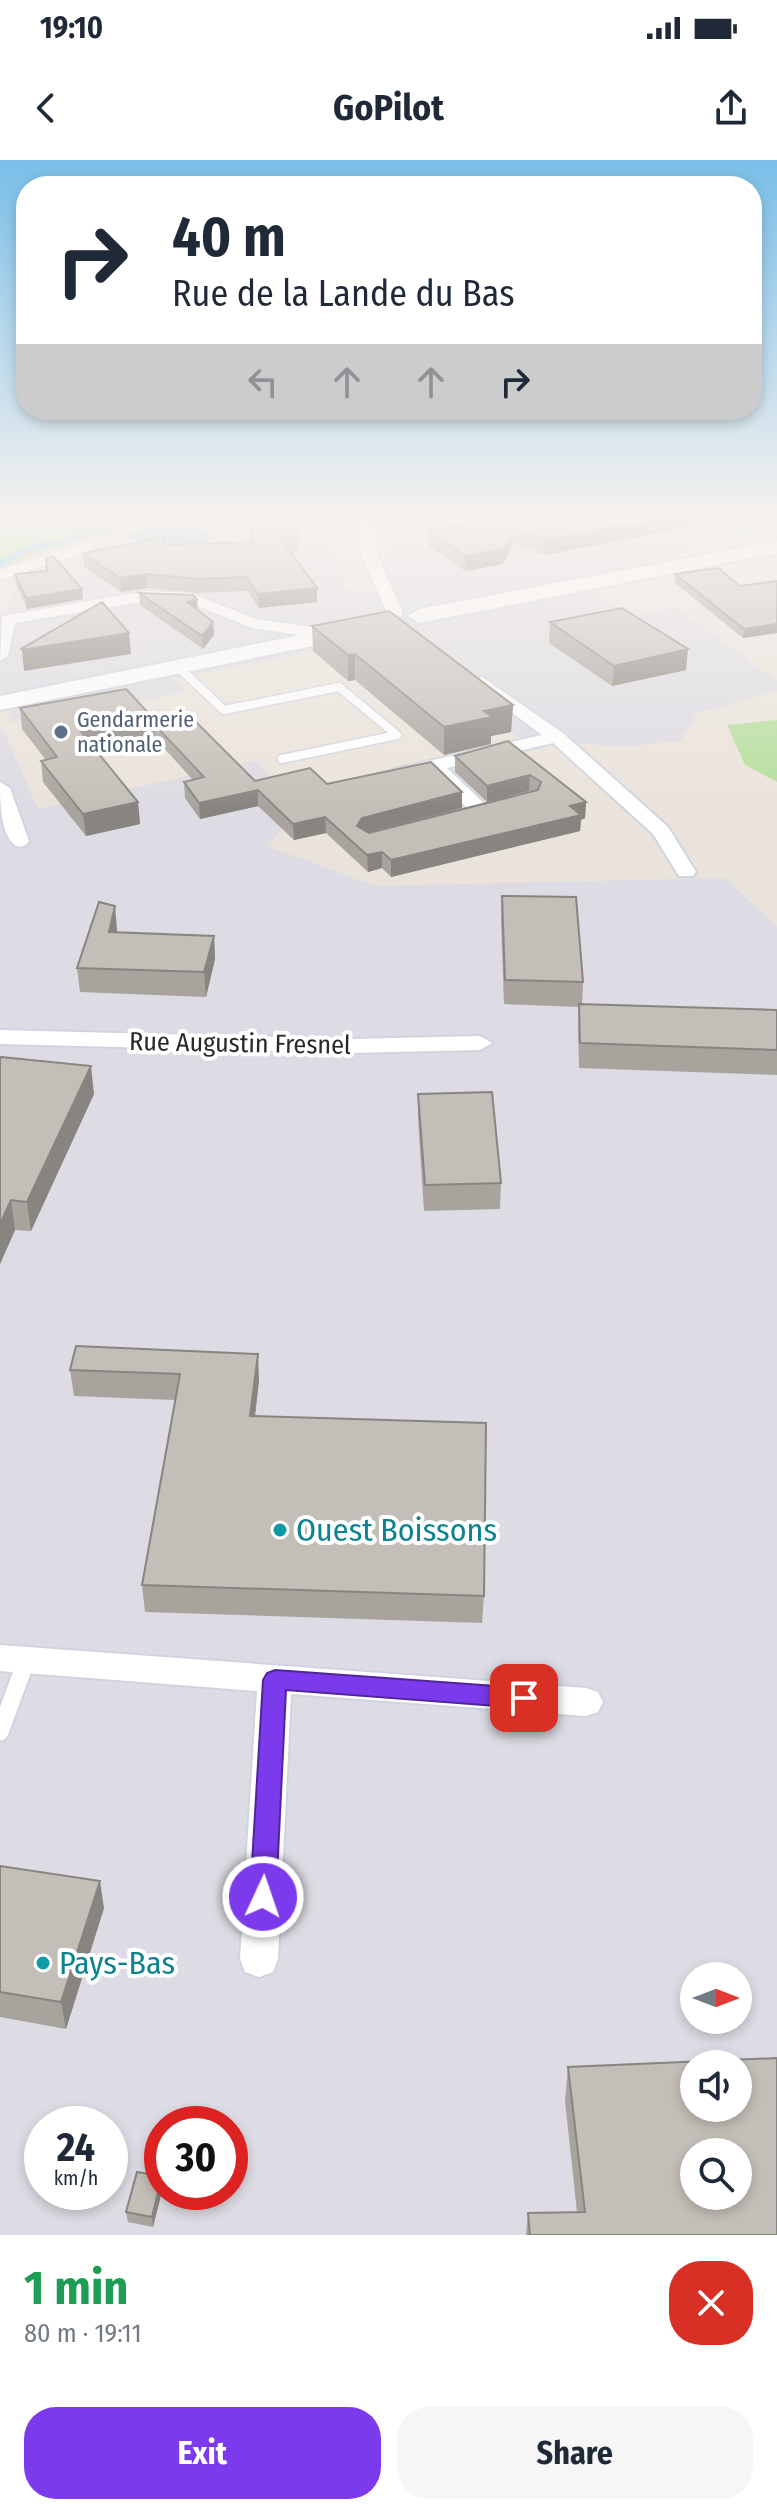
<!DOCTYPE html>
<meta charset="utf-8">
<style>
body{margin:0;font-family:"Fira Sans Condensed",sans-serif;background:#f6f6f7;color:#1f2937;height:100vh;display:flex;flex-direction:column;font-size:30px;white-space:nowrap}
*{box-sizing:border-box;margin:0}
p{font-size:26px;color:#747a83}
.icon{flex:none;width:44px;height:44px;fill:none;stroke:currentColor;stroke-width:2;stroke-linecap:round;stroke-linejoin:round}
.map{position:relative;height:2075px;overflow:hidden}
.drawer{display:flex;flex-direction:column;background:#fff;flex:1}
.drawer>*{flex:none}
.banner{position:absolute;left:16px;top:16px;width:746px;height:244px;border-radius:32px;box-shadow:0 4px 12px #0003;background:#fff;color:#1f2937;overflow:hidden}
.needle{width:52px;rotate:90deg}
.tools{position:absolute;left:680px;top:1802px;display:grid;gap:16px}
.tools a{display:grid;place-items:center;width:72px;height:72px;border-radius:50%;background:#fff;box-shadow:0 4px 12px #0003;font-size:40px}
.speed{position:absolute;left:24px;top:1946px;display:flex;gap:16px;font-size:40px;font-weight:700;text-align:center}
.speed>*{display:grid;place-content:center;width:104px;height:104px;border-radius:50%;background:#fff;box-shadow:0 4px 12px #0003;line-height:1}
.speed small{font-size:20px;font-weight:400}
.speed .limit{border:12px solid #d22;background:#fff;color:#111}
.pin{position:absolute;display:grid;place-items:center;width:68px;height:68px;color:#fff;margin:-34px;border-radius:16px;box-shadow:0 4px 12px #0006}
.me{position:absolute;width:88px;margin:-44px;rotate:3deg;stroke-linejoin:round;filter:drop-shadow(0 0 6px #0008)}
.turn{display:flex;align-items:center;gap:28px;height:168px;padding:0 24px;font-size:36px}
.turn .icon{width:104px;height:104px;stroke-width:2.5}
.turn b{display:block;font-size:56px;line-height:68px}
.lanes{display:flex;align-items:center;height:76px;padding:0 24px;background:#0003;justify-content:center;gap:40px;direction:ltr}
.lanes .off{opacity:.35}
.round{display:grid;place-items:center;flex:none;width:84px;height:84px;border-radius:32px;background:#f6f6f7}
.headline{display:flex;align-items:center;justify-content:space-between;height:136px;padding:0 24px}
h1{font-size:48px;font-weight:700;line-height:60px;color:#1e9e55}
.action{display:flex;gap:16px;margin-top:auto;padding:16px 24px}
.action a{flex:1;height:92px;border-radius:32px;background:#7c3aed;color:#fff;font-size:32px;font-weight:700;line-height:92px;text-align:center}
.action a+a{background:#f6f6f7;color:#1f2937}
.status{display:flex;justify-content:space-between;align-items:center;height:56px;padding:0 40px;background:#fff;direction:ltr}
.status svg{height:22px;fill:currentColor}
header{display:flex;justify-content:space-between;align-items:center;height:104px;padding:0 24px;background:#fff;font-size:36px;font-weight:700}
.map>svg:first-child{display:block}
.industrial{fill:#dddbe3;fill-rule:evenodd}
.green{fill:#b3de9a}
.water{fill:#73cce7}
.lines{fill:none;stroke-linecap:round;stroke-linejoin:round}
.stream{stroke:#73cce7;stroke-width:6}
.lane-far1-casing{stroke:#d0d4e1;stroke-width:11}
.lane-casing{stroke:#d0d4e1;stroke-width:21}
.street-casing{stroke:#d0d4e1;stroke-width:4}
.secondary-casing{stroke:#d0d4e1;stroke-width:4}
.lane-far1{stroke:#fff;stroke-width:8}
.lane{stroke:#fff;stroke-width:17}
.street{fill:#fff;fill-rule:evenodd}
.secondary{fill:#fff;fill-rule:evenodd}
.wall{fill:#a8a39d}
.shaded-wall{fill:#888580}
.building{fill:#c3beb7;stroke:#888580;stroke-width:2;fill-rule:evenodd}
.route{fill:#7c3aed;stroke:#51269a;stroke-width:2}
.service-dot{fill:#5c6f8a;stroke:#fff;stroke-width:3}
.culture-dot{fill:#0f9aa8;stroke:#fff;stroke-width:3}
.labels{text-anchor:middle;stroke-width:8;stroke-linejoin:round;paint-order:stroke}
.far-service-label{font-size:22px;fill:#4e5e75;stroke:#fff;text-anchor:start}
.street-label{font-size:26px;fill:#292929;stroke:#fff}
.near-culture-label{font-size:32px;fill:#0d838f;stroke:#fff;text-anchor:start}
</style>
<div class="status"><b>19:10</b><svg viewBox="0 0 49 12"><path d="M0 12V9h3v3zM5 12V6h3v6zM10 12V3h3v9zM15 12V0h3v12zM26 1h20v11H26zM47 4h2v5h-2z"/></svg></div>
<header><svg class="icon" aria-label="back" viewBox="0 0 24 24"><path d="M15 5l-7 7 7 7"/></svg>GoPilot<svg class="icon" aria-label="share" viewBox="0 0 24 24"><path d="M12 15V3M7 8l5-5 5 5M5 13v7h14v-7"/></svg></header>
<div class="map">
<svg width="777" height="2075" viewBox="0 0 777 2075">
<rect width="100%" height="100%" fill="#eae3db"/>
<path class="industrial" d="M326,359L337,395L333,398L340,404L345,428L369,435L399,362L429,359H693L741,380L575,419L630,457L676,448L777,521V531L697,553L680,581L617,587L518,577L389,476L173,519L186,532L11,563L0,525V489L15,416L123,388L214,393L230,360Z
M0,569H3L38,649L255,601L284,630L291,660L267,686L375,726L725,718L777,767V2075H0ZM694,1816H738V1860H694ZM694,1904H738V1948H694ZM42,1964H110V2032H42ZM162,1964H230V2032H162ZM694,1992H738V2036H694Z"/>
<path class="green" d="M0,359H303C199,360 94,363 0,410Z
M693,359H777V369L741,380Z
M777,560V622L745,605L727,565Z"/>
<path class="water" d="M185,366L206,370L210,379C196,398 147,387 127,379V375L137,370Z"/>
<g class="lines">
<path class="stream" d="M0,404L25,390L154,359"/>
<defs>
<path id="lane-far1" d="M176,505L224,550L339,527L397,575L282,599"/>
<path id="lane" d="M0,1572L26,1501"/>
<path id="street" d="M358,359H372L376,392L403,453L401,456L387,453L360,392Z
M85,383L93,388L90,391L0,420V410Z
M147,431L190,433L256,459L332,470L340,475L332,480L253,468L187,442L173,441H147L15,463L8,496L0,501L2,456Z
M482,517L563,573L668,667L696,712L693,716H679L653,674L553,583L447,608L489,648L492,652L482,658L475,656L430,612L394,617V609L542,575L476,526L473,522Z
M0,622L10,628L29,681L26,685L19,687C0,681 0,640 0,622Z
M0,870L351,879L480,876L492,883L480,890L351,893L0,884Z
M0,1485L586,1528L598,1532L603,1542L598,1552L586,1556L291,1534L278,1799L273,1812L259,1817L245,1812L240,1799L257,1531L0,1511Z"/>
<path id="secondary" d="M777,381V393L419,463L408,456L419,449Z
M359,463L367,465L370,470L367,475L0,550V536Z"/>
</defs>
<use href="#lane-far1" class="lane-far1-casing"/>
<use href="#lane" class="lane-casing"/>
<use href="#street" class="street-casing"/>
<use href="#secondary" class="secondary-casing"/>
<use href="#lane-far1" class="lane-far1"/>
<use href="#lane" class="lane"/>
<use href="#street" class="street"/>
<use href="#secondary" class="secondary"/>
</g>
<path class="wall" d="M248,359H294L299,378V391L290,392L317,428V442L259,448L247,431L199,433L147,428L121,432L84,407L83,393L164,385L251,382Z
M498,359L700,365L544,395L513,383L503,404L465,411L429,386V371Z
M15,414L82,429L83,439L27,449L16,424Z
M675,414L740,426L777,421V473L743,478L675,423Z
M139,433L197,439L198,450L213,462L214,475L203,489L140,445Z
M550,462L686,510L612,526L549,483Z
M312,466L513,545L511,572L491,576V584L444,595L355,520L348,521L313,491Z
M20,548L153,558L154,564L255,621L462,632V648L368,673H369L530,632L529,631L487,642L455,612V596L508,581L586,642L585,658L581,660L580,671L391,717L382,708L368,712L326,673L294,680L258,646L200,659L185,638L184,622L193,620L155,578L96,591L138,642L140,664L86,676L43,622L41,601L46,600L22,569Z
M502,736L583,822L582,844L777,850V915L579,908L578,869L579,847L504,844L501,759Z
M117,770V772L214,776L215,799L206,837L80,832L77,808Z
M0,899L94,934L31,1071L15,1070L0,1104Z
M418,934L501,1023L500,1049L424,1051L418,959Z
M76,1186L259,1220L255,1256L484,1436L482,1463L145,1452L142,1425L175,1240L74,1236L70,1210Z
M0,1706L104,1748L66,1869L0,1857Z
M568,1907L777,2075H526L528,2053L577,2052L565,1941Z
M162,2016V2031L153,2067L128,2062L126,2052Z"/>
<path class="shaded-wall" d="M659,359H701L700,365L544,395L545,380Z
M514,369L513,383L503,404L465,411L466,396Z
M146,414L147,428L121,432L120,418Z
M317,428V442L259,448L258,434Z
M82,429L83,439L27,449L26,438Z
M197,439L198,452L187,442Z
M213,462L214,475L203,489L202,476Z
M777,464V473L743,478L744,469Z
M129,473L131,494L24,511L22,490Z
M688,489L686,510L612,526L614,506Z
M355,494V520L348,521V495Z
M513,545L511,572L491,576V584L444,595V567L484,551Z
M153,558L155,578L83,593L81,572Z
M530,615L529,631L487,642V626Z
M258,630V646L200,659L199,643Z
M462,632V648L362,674L357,666L362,658Z
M138,642L140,664L86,676L83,654Z
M586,642L585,658L581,660L580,671L391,717V700Z
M325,657L326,673L294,680L293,664Z
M382,692V708L368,712L367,695Z
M115,746L117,770L112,796L109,772Z
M214,776L215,799L206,837L204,812Z
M91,906L94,934L31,1071L27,1042Z
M11,1040L15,1070L0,1104V1064Z
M258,1194L259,1220L252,1282L250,1256Z
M100,1721L104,1748L66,1869L61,1842Z
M162,2016V2031L153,2067L152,2057Z"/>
<path class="building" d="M250,359H294L299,378L281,379L317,428L258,434L246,417L198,419L146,414L120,418L83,393L163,378L164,385L253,382Z
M498,359H659L545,380L514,369L503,389L466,396L429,371Z
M53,396L82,429L26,438L15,414L47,411L46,398Z
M718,408L740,426L777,421V464L744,469L675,414Z
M139,433L193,435L197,439L187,442L213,462L202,476Z
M102,442L129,473L22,490L21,489Z
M622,448L688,489L614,506L550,462Z
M389,451L513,545L484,551L492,557L444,567L355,494L348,495L312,466Z
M126,529L153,558L81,572L138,642L83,654L41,601L57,597L20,548Z
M190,556L255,621L310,608L327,624L431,602L462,632L362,658L357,666L369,673L538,630L541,622L530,615L487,626L455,596L508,581L586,642L570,646L581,655L391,700L382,692L367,695L325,657L293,664L258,630L199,643L184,622L204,617L154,564Z
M502,736L576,737L583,822L505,820Z
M99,742L115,746L109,772L214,776L204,812L77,808Z
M579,844L777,850V890L580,883Z
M1,897L91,906L27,1042L11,1040L0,1064V899Z
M492,932L501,1023L425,1025L418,934Z
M76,1186L258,1194L250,1256L486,1263L484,1436L142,1425L180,1214L70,1210Z
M0,1706L100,1721L61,1842L0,1832Z
M777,1898V2075H530L528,2053L585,2052L568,1907ZM694,1904H738V1948H694ZM694,1992H738V2036H694Z
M137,2012L162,2016L152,2057L126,2052Z"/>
<linearGradient id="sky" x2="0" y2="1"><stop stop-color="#79bee8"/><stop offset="0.55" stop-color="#f6f2ef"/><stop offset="1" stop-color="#f6f2ef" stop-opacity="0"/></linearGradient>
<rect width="777" height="649" fill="url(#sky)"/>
<path class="route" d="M275,1510L524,1528L533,1531L536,1538L533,1545L524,1548L286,1530L276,1737L272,1745L263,1748L253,1745L250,1737L263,1520L267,1513Z"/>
<circle class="service-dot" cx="61" cy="572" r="8"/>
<g class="culture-dot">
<circle cx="280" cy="1370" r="8"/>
<circle cx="43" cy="1803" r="8"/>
</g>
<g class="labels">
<g class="far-service-label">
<text x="77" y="567">Gendarmerie<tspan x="77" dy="25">nationale</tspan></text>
</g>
<g class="street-label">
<text transform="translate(240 883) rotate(1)" y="9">Rue Augustin Fresnel</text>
</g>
<g class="near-culture-label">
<text x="296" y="1381">Ouest Boissons</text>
<text x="59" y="1814">Pays-Bas</text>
</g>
</g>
</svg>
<div class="tools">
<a><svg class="needle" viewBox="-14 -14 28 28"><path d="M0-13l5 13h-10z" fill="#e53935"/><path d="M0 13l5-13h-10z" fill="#747a83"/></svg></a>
<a><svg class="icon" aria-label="sound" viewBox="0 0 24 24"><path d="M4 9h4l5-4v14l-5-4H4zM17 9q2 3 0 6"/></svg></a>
<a><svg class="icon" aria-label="search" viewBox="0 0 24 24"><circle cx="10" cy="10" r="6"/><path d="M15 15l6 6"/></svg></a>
</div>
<div class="speed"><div>24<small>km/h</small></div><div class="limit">30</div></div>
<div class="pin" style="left:524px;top:1538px;background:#d93025"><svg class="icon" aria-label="arrive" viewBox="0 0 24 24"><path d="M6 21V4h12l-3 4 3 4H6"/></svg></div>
<svg class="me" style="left:263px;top:1737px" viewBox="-20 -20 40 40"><circle r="17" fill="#7c3aed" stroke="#fff" stroke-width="3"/><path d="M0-11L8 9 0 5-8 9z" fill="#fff"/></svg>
<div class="banner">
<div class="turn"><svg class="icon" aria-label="right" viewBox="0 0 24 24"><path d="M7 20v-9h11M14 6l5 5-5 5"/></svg><div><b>40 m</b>Rue de la Lande du Bas</div></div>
<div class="lanes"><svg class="icon off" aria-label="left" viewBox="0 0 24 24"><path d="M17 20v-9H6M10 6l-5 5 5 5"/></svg><svg class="icon off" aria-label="ahead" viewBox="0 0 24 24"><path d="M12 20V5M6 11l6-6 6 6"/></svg><svg class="icon off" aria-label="ahead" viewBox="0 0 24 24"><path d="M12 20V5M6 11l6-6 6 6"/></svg><svg class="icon" aria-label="right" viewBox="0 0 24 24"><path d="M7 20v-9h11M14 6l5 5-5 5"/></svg></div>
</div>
</div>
<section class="drawer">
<div class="headline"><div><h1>1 min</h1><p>80 m · 19:11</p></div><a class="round" style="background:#d93025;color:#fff"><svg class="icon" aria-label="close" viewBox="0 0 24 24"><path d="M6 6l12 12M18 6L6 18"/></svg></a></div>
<div class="action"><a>Exit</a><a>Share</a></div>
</section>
